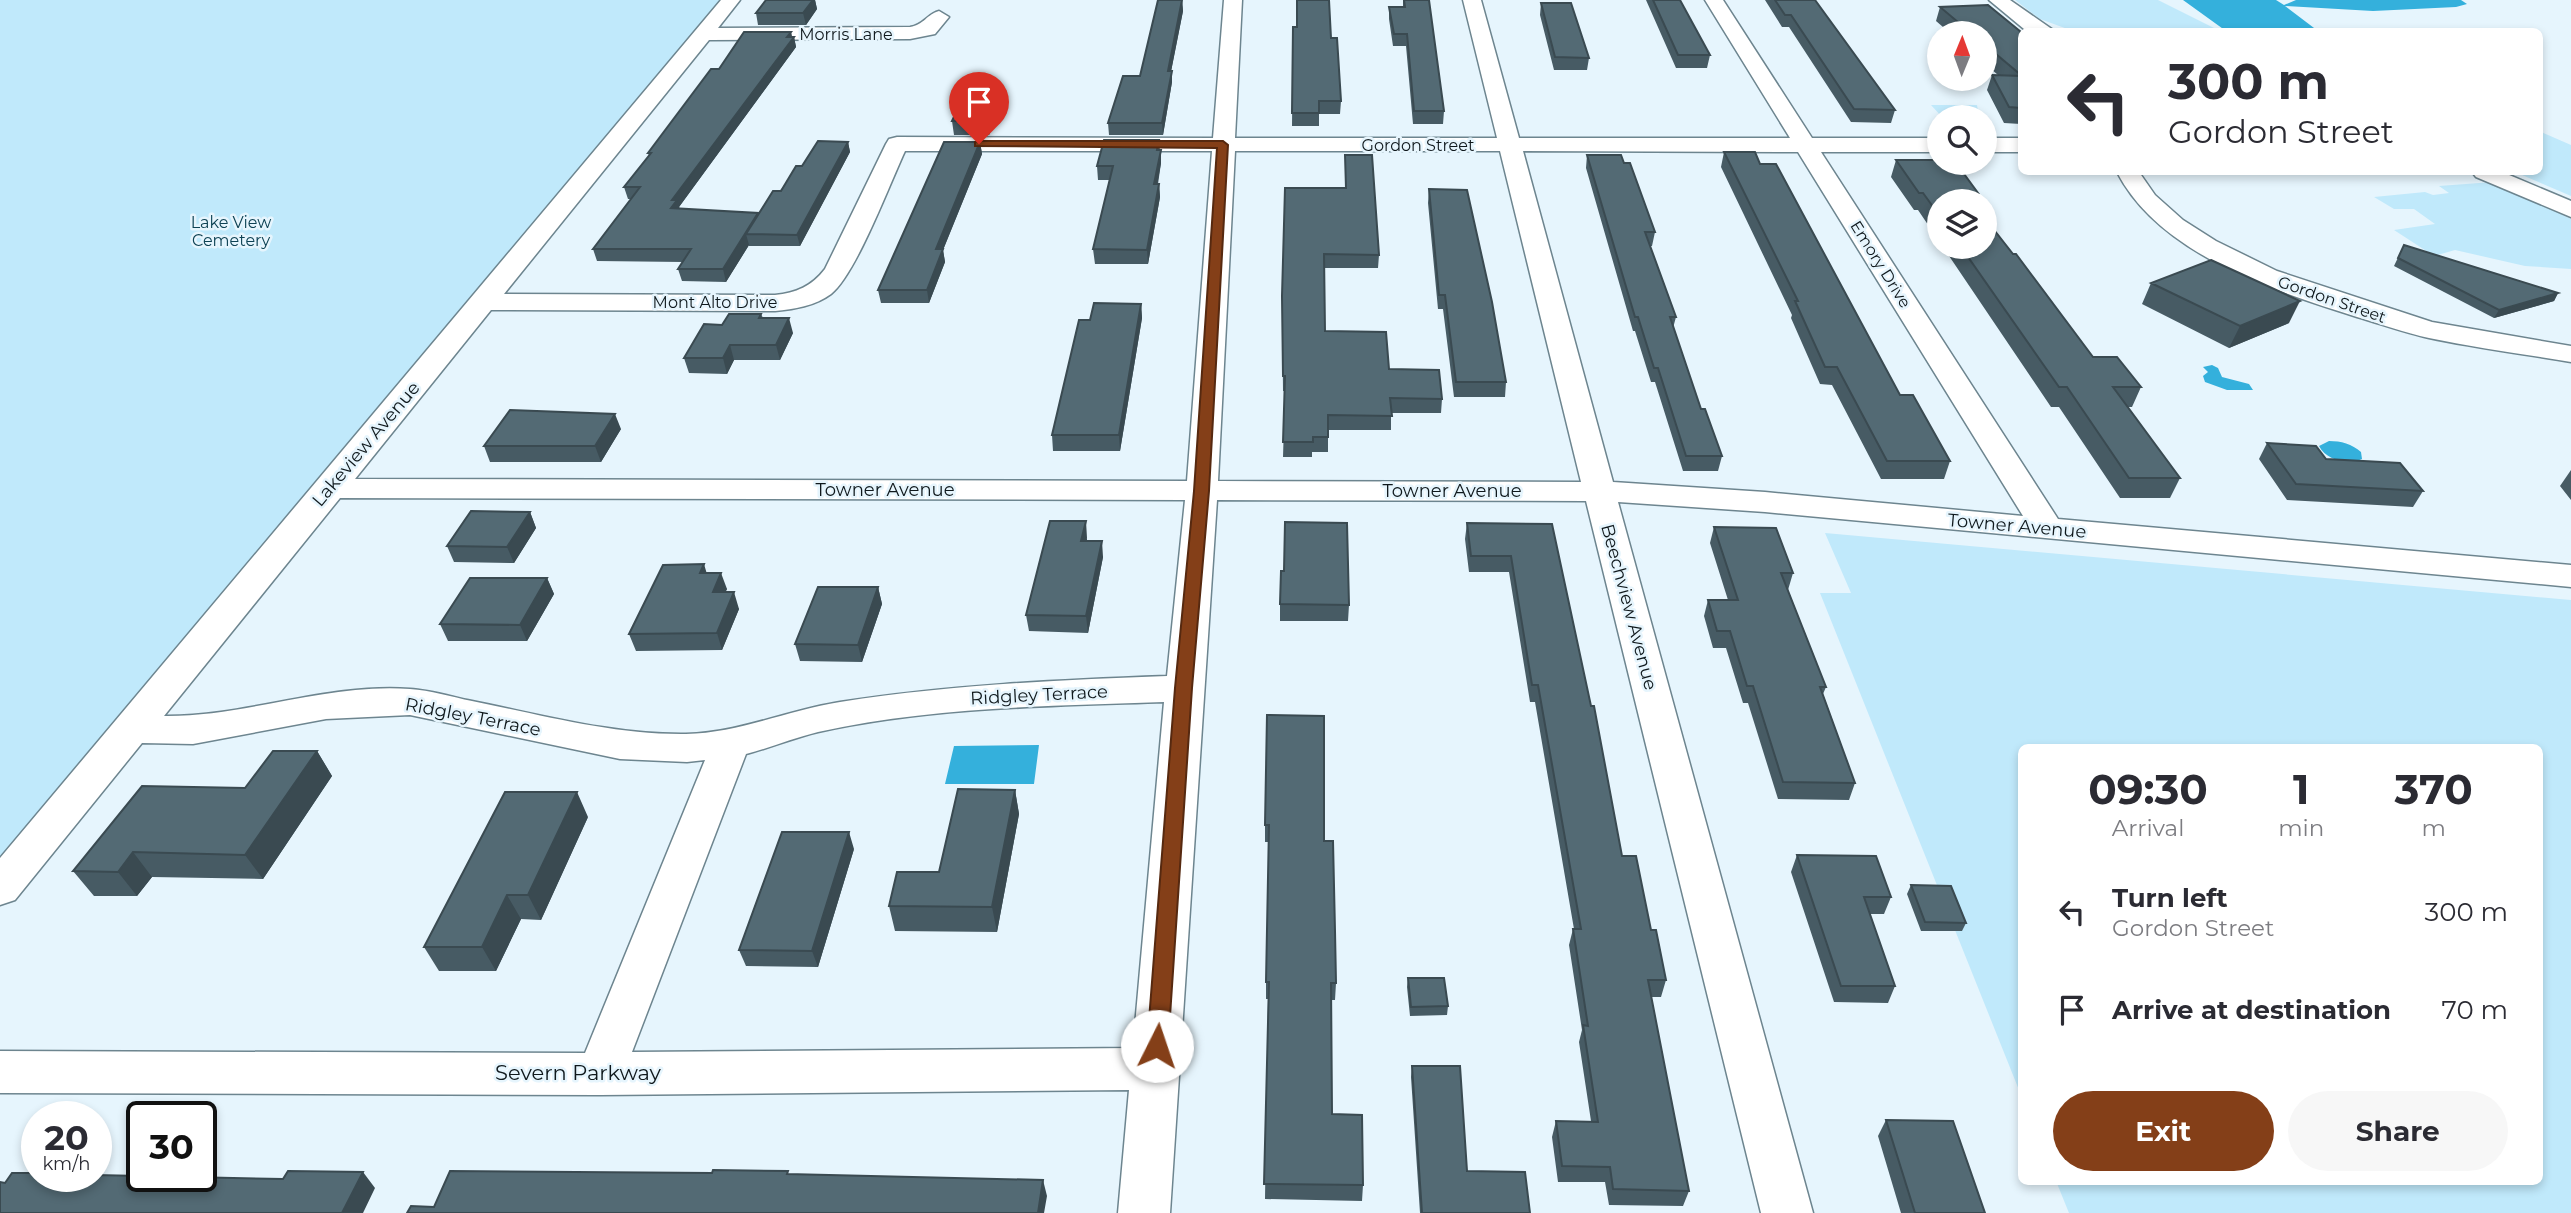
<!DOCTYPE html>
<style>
body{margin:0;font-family:Montserrat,sans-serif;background:#f7f7f7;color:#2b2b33;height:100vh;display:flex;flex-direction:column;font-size:26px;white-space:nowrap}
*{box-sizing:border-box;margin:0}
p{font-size:23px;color:#7c7c81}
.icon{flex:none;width:38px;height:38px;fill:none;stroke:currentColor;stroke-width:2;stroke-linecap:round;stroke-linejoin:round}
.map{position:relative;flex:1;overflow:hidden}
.drawer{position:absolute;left:2018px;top:744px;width:525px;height:441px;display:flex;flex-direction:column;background:#fff;border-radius:10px;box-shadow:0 4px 10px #0003}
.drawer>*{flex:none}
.hud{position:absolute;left:2018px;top:28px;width:525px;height:147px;border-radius:10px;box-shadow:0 4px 10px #0003;background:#fff;color:#2b2b33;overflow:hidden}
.needle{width:46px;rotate:1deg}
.controls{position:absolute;left:1927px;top:21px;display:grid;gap:14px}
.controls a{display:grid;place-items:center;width:70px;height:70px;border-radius:50%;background:#fff;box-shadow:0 4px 10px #0003;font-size:35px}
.speed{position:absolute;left:21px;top:1101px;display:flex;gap:14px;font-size:35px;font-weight:700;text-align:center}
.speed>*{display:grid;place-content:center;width:91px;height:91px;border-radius:50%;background:#fff;box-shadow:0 4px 10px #0003;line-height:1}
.speed small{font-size:18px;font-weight:400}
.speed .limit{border:4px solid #111;border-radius:10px;background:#fff;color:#111}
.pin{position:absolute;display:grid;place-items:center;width:60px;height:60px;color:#fff;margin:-72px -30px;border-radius:50% 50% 50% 0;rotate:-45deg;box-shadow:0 0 7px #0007}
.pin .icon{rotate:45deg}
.me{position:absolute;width:77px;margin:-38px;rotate:4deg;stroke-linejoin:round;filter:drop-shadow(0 0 5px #0008)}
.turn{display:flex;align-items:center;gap:24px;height:147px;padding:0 35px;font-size:32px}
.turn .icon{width:91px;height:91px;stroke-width:2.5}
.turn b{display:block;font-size:49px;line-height:60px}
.eta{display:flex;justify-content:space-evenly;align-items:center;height:119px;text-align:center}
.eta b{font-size:42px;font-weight:700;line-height:49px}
.button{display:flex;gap:14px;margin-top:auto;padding:14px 35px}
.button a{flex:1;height:80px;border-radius:42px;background:#843f18;color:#fff;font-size:28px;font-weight:700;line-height:80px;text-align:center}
.button a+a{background:#f7f7f7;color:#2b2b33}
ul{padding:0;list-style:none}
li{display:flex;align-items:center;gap:21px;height:98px;padding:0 35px}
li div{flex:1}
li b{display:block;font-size:26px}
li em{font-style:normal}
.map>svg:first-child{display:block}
.green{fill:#c0e9fb}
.water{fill:#34b0dc}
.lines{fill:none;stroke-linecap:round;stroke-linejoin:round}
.minor-casing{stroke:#6d858f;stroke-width:3}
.minor{fill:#fff;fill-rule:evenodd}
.wall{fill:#475b64}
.shaded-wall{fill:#3a4a51}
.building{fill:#536a74;stroke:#3a4a51;stroke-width:2}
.route{fill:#843f18;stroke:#562910;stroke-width:2}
.labels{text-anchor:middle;stroke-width:5;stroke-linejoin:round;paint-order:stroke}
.far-street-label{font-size:16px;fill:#0f181c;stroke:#e6f5fd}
.far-park-label{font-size:16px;fill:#0e4254;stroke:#e6f5fd}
.street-label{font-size:18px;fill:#0f181c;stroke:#e6f5fd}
.near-street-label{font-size:21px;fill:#0f181c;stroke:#e6f5fd}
</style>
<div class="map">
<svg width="2571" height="1213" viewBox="0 0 2571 1213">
<rect width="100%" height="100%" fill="#e6f5fd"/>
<path class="green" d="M0,0H720L472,303L0,872Z
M2015,0H2158L2220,31H2073L2040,19Z
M1931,105H1977L1979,117H1942Z
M2539,131L2571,145V196L2515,172H2539Z
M2493,182L2571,219V269L2525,266L2455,250L2434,256L2394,230L2435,224L2414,209H2394L2374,197L2425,192L2433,195L2449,193L2439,186Z
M1825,533L2571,600V1213H2069L2056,1181H2539V747H2021V1095L1820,593H1851Z"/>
<path class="water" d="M2183,0H2276L2284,5L2296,0H2461L2467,4L2456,7L2373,11L2285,6L2318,31H2226Z
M2212,365L2218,368L2222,377L2249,384L2253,390H2227L2205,382L2203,376L2208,372L2203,367Z
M2329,441C2341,441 2352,444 2361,452L2362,459C2348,465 2327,461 2319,446Z
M1039,745L1034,784H945L954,746Z"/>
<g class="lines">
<defs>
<path id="minor" d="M721,0H740L718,28L910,27C924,25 927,14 939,11L949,17L935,34L910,39L709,40L504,294L775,295C796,293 812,286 825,269L886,144L889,139L897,137L1213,138L1224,0H1242L1235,138H1497L1463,0H1481L1519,138H1790L1705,0H1723L1812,138H1939V152H1821L2058,519L2571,565V587L1765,512L1618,502L1813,1213H1761L1586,501L1217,500L1170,1213H1118L1129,1090L600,1095L0,1093V1051L585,1053L705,760L687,762L620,759L410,715L326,719L193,744L142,743L15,900L0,905V858ZM905,151H1212L1187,481L355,479L491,310L775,311C794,309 815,306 831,294C856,274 890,183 905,151ZM1235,151H1500L1581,482L1218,481ZM1523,151L1798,152L2023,516L1765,492L1613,482ZM340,498L1185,500L1167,676C1057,680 949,685 840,702C788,710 739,733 686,734C614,735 542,715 472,701C452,697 430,690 410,689C326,683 246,717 164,716ZM1164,702L1133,1048L632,1052L746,754C770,748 793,738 818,732C931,707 1049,706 1164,702Z
M1989,0H2010L2056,32L2024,29Z
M1984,138H2021V152H1984Z
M2117,172H2139L2155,195L2183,220L2216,241L2277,271L2432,322L2571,346V362C2524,354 2476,348 2429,338C2405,333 2381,324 2357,317C2274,291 2159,254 2117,172Z
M2472,172H2502L2571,201V217L2476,177Z"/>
</defs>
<use href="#minor" class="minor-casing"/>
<use href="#minor" class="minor"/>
</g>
<path class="wall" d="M766,0H815L817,9L806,25H758L756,13Z
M1182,0L1183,11L1171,71L1172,82L1163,135H1109L1108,123L1140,76Z
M1403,0H1429L1444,111L1443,124H1413L1406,46H1393L1389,19V7H1403Z
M1646,0H1680L1710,55L1707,68H1676Z
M1765,0H1815L1895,110L1891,123L1851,122L1789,27H1782Z
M1541,3L1589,58L1587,70H1554L1540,15Z
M1940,7L2021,32V124L2004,123L1987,90L1992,75H1998L1984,63V33H1950L1936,21Z
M1293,27L1331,38L1341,101L1340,114H1319V126H1292Z
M791,32L792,37H794L796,47L679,207L680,209L758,213V215L802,166L848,142L850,152L800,246H749V245L726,282L682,281L678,269L683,262L597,261L593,249L631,199H628L624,187L649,156L648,153L719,69Z
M998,114L989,135H954L952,121Z
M1159,140L1161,163L1158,184H1159L1160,197L1148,264H1095L1093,249L1110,180H1098L1097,166Z
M980,142L982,154L943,250L945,262L929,303H881L878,290Z
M1724,152L1760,164L1900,395L1950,461L1944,479H1881L1832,385L1820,384L1791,318L1792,315L1721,167Z
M1345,155L1379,255L1378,268H1324L1325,331L1389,369L1442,399L1441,413H1391V430H1328V452H1312V457H1283L1285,391H1283L1282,296L1345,188Z
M1587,155L1655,232L1652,246H1650L1676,317L1673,328L1701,409L1722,456L1718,471H1683L1655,382H1651L1635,331H1633L1586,168Z
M1896,160L1978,193L1976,201H1939V241L1918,210H1914L1891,177Z
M1429,189L1506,382L1505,397H1454L1443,309H1438L1428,203Z
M2404,245L2558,293L2554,301L2494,318L2394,266Z
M1943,247H1984L2093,357L2141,387L2132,407H2128L2180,478L2170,498H2120L2059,407H2051Z
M2151,283L2289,323L2229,348L2142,304Z
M1141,304L1142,318L1120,451H1053L1052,435L1090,320Z
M761,314L763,318L793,333L780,360H734L727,374L689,373L684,358L722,325Z
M621,429L601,462H490L484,446Z
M2267,443L2326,459L2423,491L2413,507L2287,500L2259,459Z
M2571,470V500L2560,486Z
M530,512L536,528L514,563L454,562L447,546Z
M1467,523L1552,524L1622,856L1651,930L1666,980L1661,997H1651L1689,1191L1683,1206L1609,1205L1605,1182H1558L1552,1137L1556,1121H1591L1579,1042L1582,1030L1569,945L1573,929H1574L1535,702H1530L1509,572H1469L1465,539Z
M1714,527L1793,573L1788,590L1826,687L1823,694L1855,783L1849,800L1778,799L1748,703H1743L1726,648H1713L1704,616L1708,600H1728L1710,543Z
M1087,538V541L1103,557L1088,633L1029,631L1026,615Z
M706,573L727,589L725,592L739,609L722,650L636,651L629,634Z
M547,578L554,594L527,641H448L440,624Z
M878,587L882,604L862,662L800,661L795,644Z
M1280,604L1349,605L1348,621H1280Z
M1267,715L1324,841L1336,983L1335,1000H1331L1332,1114L1363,1185L1362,1201L1265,1199L1268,999H1266V982L1269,842H1265V825Z
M317,751L332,776L263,879L152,877L137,896H94L73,871L245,788Z
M1015,790L1019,814L997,932L895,931L889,906L939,872Z
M588,817L541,920L521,919L496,971H439L424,947Z
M854,849L818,967L746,966L739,950Z
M1797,855L1891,897L1884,914H1870L1895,986L1888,1003L1834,1002L1791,872Z
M1911,885L1966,923L1962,931H1921L1907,894Z
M1408,978L1448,1006L1447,1015L1410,1016L1407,987Z
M1412,1066L1467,1171L1530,1213H1420L1411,1077Z
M1886,1120L1985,1213H1901L1878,1136Z"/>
<path class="shaded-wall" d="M813,0H815L817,9L806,25L803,13Z
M1182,0L1183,11L1169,82L1168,71Z
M791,32L792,38L794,37L796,47L679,207L681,212L671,208L672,200Z
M1172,71V82L1163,135L1162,123Z
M996,101L998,114L989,135L988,121Z
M848,142L850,152L800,246L797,235Z
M980,142L982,154L943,250L945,262L929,303L927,290L936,249Z
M1161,150V163L1155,197L1154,184Z
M1159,184L1160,197L1148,264L1147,250Z
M758,213L761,225L746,234L749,245L726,282L723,269Z
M2558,293L2554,301L2494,318L2499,310Z
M2300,301L2289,323L2229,348L2240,326Z
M1141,304L1142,318L1120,451L1119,435Z
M789,318L793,333L780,360L776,345Z
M730,345L734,360L727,374L723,358Z
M615,414L621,429L601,462L595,446Z
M530,512L536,528L514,563L507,547Z
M1086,521L1087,538L1083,557L1081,541Z
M1102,541L1103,557L1088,633L1086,616Z
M704,564L709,581L700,573Z
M721,573L727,589L718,609L713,592Z
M547,578L554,594L527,641L520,625Z
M878,587L882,604L862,662L858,645Z
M734,592L739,609L722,650L717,633Z
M317,751L332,776L263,879L245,855Z
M1015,790L1019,814L997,932L992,907Z
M577,792L588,817L541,920L528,895Z
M849,832L854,849L818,967L812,951Z
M133,852L152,877L137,896L118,872Z
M507,895L521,919L496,971L482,947Z
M363,1172L375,1188L363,1213H342Z
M1043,1180L1047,1196L1044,1213H1038Z"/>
<path class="building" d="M766,0H813L803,13H756Z
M1158,0H1182L1168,71H1172L1162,123H1108L1123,76H1140Z
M1297,0H1329L1331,38H1337L1341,101H1319V113H1292L1293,27H1297Z
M1404,0H1429L1444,111H1414L1407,34H1394L1389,7H1405Z
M1653,0H1680L1710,55H1678Z
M1775,0H1815L1895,110L1854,109L1791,15H1785Z
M1541,3H1571L1589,58L1555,57Z
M1988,5L2021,32V75L1984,44V33H1971L1940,7Z
M744,32H791L787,37H794L672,200H677L671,208L758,213L723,269H678L691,249H593L640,187H624L651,153H648L711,69H719Z
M1992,75L2021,76V108L2009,107Z
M962,100L996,101L988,121H952Z
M1104,140H1159L1157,150H1161L1154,184H1159L1147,250L1093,249L1113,166H1097Z
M818,141L848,142L797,235L746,234L773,191H781L796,166H802Z
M944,142H980L936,249H943L927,290H878Z
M1724,152H1755L1760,164H1776L1900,395H1913L1950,461H1887L1837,367H1825L1795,301H1798Z
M1345,155H1372L1379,255L1324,254L1325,331L1386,332L1389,369L1439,370L1442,399L1390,398L1392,416L1328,415V437H1313V442H1283L1285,376H1283L1282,296L1285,188H1346Z
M1587,155H1621L1624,163H1630L1655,232H1645L1676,317H1670L1701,409H1705L1722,456H1686L1658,368H1654L1638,317H1635Z
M1896,160H1939V163H1956L1978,193H1967L1973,201H1939V215L1923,193H1919Z
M1429,189L1467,190L1492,302L1506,382H1456L1445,295H1439Z
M1984,217L2013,254H2016L2093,357H2117L2141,387H2113L2180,478H2129L2067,387H2059L1961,247H1984Z
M2404,245L2558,293L2499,310L2398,258Z
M2211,260L2300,301L2240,326L2151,283Z
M1094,303L1141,304L1119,435H1052L1079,320H1090Z
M729,314H761L759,318H789L776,345H730L723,358H684L704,324L722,325Z
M510,410L615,414L595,446H484Z
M2267,443L2316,446L2326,459L2400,463L2423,491L2296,484Z
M471,511L530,512L507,547L447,546Z
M1050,521H1086L1081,541H1102L1086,616L1026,615Z
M1285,522L1347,523L1349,605L1280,604L1281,571H1284Z
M1467,523L1552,524L1591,706H1594L1622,856H1636L1651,930H1656L1666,980H1648L1689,1191L1613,1189L1610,1167L1562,1166L1556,1121L1598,1122L1583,1025L1588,1026L1573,929H1581L1538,685H1532L1511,556H1471Z
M1714,527L1776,528L1793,573H1781L1826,687H1820L1855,783L1783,782L1753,686H1747L1730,631H1717L1708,600H1738Z
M704,564L700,573H721L713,592H734L717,633L629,634L663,565Z
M470,578H547L520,625L440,624Z
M818,587H878L858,645L795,644Z
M1267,715L1324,716V841H1333L1335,931L1336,983H1331L1332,1114L1362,1115L1363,1185L1264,1184L1269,982H1266L1269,825H1265Z
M273,751H317L245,855L133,852L118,872L73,871L142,786L245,788Z
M958,789L1015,790L992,907L889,906L897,872H939Z
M505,792H577L528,895H507L482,947H424Z
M782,832H849L812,951L739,950Z
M1797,855L1876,856L1891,897H1864L1895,986H1841Z
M1911,885L1951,886L1966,923L1925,922Z
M1408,978H1444L1448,1006L1411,1007Z
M1412,1066H1460L1467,1171L1525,1172L1530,1213H1422Z
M1886,1120L1953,1121L1985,1213H1915Z
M713,1170L788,1171L787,1174L1043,1180L1038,1213H407L411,1206L434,1207L450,1171L712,1173Z
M288,1171L363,1172L342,1213H0V1182L5,1183L12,1173H37V1176H96V1175L283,1179Z"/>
<path class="route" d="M979,141H1223L1228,145L1209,491L1192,688L1168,1046L1165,1053L1157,1056L1150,1053L1147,1046L1175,688L1194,491L1217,148L975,146V142Z"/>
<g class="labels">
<g class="far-street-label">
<text x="846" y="40">Morris Lane</text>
<text x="1418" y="151">Gordon Street</text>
<text transform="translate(1881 264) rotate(58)" y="6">Emory Drive</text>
<text transform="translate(2332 299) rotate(19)" y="6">Gordon Street</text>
<text x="715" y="308">Mont Alto Drive</text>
</g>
<g class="far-park-label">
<text x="231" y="228">Lake View<tspan x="231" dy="18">Cemetery</tspan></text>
</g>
<g class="street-label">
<text transform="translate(366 444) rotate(-50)" y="6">Lakeview Avenue</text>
<text x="885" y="496">Towner Avenue</text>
<text x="1452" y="497">Towner Avenue</text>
<text transform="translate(2017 526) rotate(5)" y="6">Towner Avenue</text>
<text transform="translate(1629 607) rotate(75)" y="6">Beechview Avenue</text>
<text transform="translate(1039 695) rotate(-3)" y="6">Ridgley Terrace</text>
<text transform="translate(473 717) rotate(11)" y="6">Ridgley Terrace</text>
</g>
<g class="near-street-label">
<text x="578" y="1080">Severn Parkway</text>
</g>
</g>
</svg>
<div class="controls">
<a><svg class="needle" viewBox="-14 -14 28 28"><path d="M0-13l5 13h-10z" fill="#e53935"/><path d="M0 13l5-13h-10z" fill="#7c7c81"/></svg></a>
<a><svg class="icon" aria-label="search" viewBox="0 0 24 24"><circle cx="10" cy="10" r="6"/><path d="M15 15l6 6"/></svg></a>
<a><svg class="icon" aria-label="layers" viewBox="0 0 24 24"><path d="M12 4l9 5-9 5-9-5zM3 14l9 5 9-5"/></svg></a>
</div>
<div class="speed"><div>20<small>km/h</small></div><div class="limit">30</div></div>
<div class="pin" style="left:979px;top:144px;background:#d93025"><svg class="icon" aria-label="arrive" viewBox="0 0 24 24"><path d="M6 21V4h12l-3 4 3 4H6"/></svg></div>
<svg class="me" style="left:1157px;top:1046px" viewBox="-20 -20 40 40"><circle r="19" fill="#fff"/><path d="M0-13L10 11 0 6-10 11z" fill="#843f18"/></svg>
<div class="hud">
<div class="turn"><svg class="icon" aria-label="left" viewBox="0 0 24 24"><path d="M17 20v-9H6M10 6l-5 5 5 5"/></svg><div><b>300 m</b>Gordon Street</div></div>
</div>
<section class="drawer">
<div class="eta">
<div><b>09:30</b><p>Arrival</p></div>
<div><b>1</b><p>min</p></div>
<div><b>370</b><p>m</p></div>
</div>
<ul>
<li><svg class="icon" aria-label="left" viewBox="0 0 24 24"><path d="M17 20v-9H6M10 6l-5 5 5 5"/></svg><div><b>Turn left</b><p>Gordon Street</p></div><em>300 m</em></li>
<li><svg class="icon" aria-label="arrive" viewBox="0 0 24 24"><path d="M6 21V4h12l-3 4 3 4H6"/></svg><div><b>Arrive at destination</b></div><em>70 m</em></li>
</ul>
<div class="button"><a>Exit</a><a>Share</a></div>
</section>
</div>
